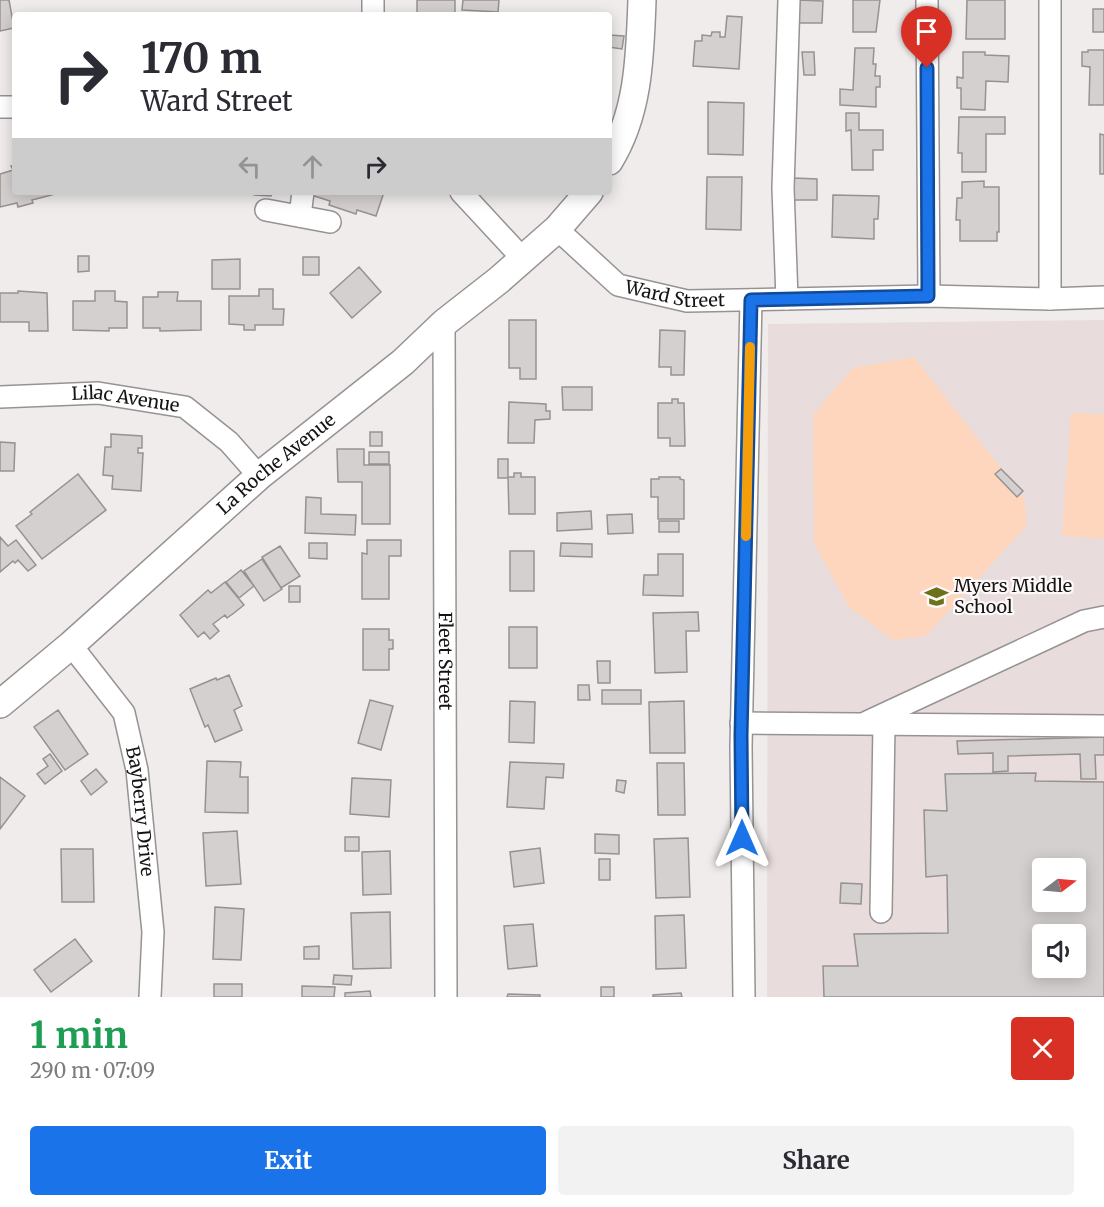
<!DOCTYPE html>
<meta charset="utf-8">
<style>
body{margin:0;font-family:Merriweather,serif;background:#f2f2f3;color:#2b2b33;height:100vh;display:flex;flex-direction:column;font-size:22px;white-space:nowrap}
*{box-sizing:border-box;margin:0}
p{font-size:20px;color:#7c7c81}
.icon{flex:none;width:33px;height:33px;fill:none;stroke:currentColor;stroke-width:2;stroke-linecap:round;stroke-linejoin:round}
.map{position:relative;height:997px;overflow:hidden}
.details{display:flex;flex-direction:column;background:#fff;flex:1}
.details>*{flex:none}
.top-card{position:absolute;left:12px;top:12px;width:600px;height:183px;border-radius:6px;box-shadow:0 3px 15px #0003;background:#fff;color:#2b2b33;overflow:hidden}
.needle{width:39px;rotate:74deg}
.controls{position:absolute;left:1032px;top:858px;display:grid;gap:12px}
.controls a{display:grid;place-items:center;width:54px;height:54px;border-radius:6px;background:#fff;box-shadow:0 3px 15px #0003;font-size:30px}
.pin{position:absolute;display:grid;place-items:center;width:51px;height:51px;color:#fff;margin:-62px -26px;border-radius:50% 50% 50% 0;rotate:-45deg;box-shadow:0 0 6px #0007}
.pin .icon{rotate:45deg}
.me{position:absolute;width:66px;margin:-33px;rotate:0deg;stroke-linejoin:round;filter:drop-shadow(0 0 4px #0008)}
.turn{display:flex;align-items:center;gap:21px;height:126px;padding:0 30px;font-size:27px}
.turn .icon{width:78px;height:78px;stroke-width:2.5}
.turn b{display:block;font-size:42px;line-height:51px}
.lanes{display:flex;align-items:center;height:57px;padding:0 30px;background:#0003;justify-content:center;gap:30px;direction:ltr}
.lanes .off{opacity:.35}
.round{display:grid;place-items:center;flex:none;width:63px;height:63px;border-radius:6px;background:#f2f2f3}
.head{display:flex;align-items:center;justify-content:space-between;height:102px;padding:0 30px}
h1{font-size:36px;font-weight:700;line-height:45px;color:#1e9e55}
.primary-button{display:flex;gap:12px;margin-top:auto;padding:12px 30px}
.primary-button a{flex:1;height:69px;border-radius:6px;background:#1a73e8;color:#fff;font-size:24px;font-weight:700;line-height:69px;text-align:center}
.primary-button a+a{background:#f2f2f3;color:#2b2b33}
.map>svg:first-child{display:block}
.built{fill:#e9dcdc;fill-rule:evenodd}
.green{fill:#fdd6bd}
.building{fill:#d4d0cf;stroke:#969291;stroke-width:1.5;fill-rule:evenodd}
.lines{fill:none;stroke-linecap:round;stroke-linejoin:round}
.minor-casing{stroke:#979393;stroke-width:24}
.major-casing{stroke:#979393;stroke-width:30}
.minor{stroke:#fff;stroke-width:21}
.major{stroke:#fff;stroke-width:27}
.route-casing{stroke:#114b97;stroke-width:15}
.route{stroke:#1a73e8;stroke-width:10}
.slow{stroke:#f59e0b;stroke-width:10}
.labels{text-anchor:middle;stroke-width:4.5;stroke-linejoin:round;paint-order:stroke}
.street-label{font-size:18px;fill:#151313;stroke:#fdf9f9}
.poi-label{font-size:18px;fill:#151313;stroke:#fdf9f9;text-anchor:start}
</style>
<div class="map">
<svg width="1104" height="997" viewBox="0 0 1104 997">
<rect width="100%" height="100%" fill="#f0ecec"/>
<path class="built" d="M1104,320V997H767L768,324ZM1042,868H1076V902H1042ZM1042,934H1076V968H1042Z"/>
<path class="green" d="M914,357L1024,498L1027,525L926,636L893,640L849,607L814,543L813,415L853,368Z
M1071,412L1104,415V539L1062,536Z"/>
<path class="building" d="M0,0H9L14,28L0,31Z
M417,0H455V15H417Z
M463,0H499L498,12L462,10Z
M799,0L823,1L822,23H798Z
M853,0H880L876,32H853Z
M967,0H1005V39H966Z
M1093,9H1104V32H1093Z
M727,16L742,17L739,69L693,66L695,41H702V35L711,36L712,32H720V37H725Z
M609,35L624,36L622,49L609,47Z
M855,48H874L873,64H876L875,76H880V87H876V107L840,105V89L853,90Z
M1088,50H1104V105H1089L1090,67L1082,66V52H1088Z
M802,52H814L815,75H804Z
M963,52H985V55L1009,56L1008,82L986,81L985,110L961,109V88H957V77L963,78Z
M708,102L744,103L743,155L708,154Z
M846,113H859V130H883V150H873V170H852L851,130L846,131Z
M959,117H1005V134H986V172H962V153H958Z
M1100,134L1104,135V174H1100Z
M15,165V192L59,193L32,200L33,203L18,207L17,203L0,207V174L13,170L11,166Z
M707,177H742L741,230L706,229Z
M794,178L817,179V200H794Z
M984,181V187H999V232H997V241H960V220H956L957,198H962V182Z
M241,192H297H272L271,196L254,195V192Z
M312,192H384L376,216L357,210L356,214L329,205L330,201L311,195Z
M833,195L879,196L878,219H874V239L832,237Z
M78,256H89V271L78,272Z
M303,257H319V275H303Z
M240,259V289H212V260Z
M359,267L381,292L352,318L330,293Z
M259,289H273V309H284L283,325H255V330H244V325L229,324V296H259Z
M18,291L47,293L48,331H29V322H0V293H18Z
M95,291H115V301L127,302V328H109V331L73,330V301H95Z
M158,292H178L177,301H201V330L160,331V328H143V297H158Z
M509,320H536V379H520V368H509Z
M660,330L685,331L684,375H671V367H659Z
M562,387H592V410H563Z
M672,399H678V403H684L685,446H670V438H658V403H672Z
M509,402L546,404V411H550V419L535,420L534,443H508Z
M370,432H382V446H370Z
M111,434L142,436V448H138V453H143L141,491L112,489L113,476L103,475L105,447H111Z
M0,442L15,443L14,471H0Z
M337,449H364V465H390V524H362V482H338Z
M369,452H389V464H369Z
M498,459H508V478H498Z
M1001,469L1023,491L1017,497L995,474Z
M514,473H521V477H535V514H509L508,477H514Z
M78,474L106,510L42,559L16,526L32,514L30,512Z
M659,477H680V479L684,480V519H658V497H651V479H659Z
M306,497L321,498V514L356,515L355,535L305,533Z
M591,511L592,529L557,531V513Z
M632,514L633,533L608,534L607,515Z
M659,521H679V532H659Z
M0,537L8,546L16,540L36,565L28,571L18,560L15,563L13,561L0,572Z
M367,540H401V556H389V599H362V553L367,554Z
M309,543H327V559L309,558Z
M561,543L592,544V557L560,556Z
M280,546L300,576L281,588L262,557Z
M510,551H534V591H510Z
M658,554H683V596L643,595L644,575H658Z
M262,559L282,589L264,601L244,571Z
M241,570L254,586L239,598L226,582Z
M225,582L244,605L234,613L227,618L225,615L213,624L219,631L210,639L204,632L198,637L180,615L208,590L211,593Z
M289,586H300V602H289Z
M698,612L699,631H686L687,672L655,673L653,613Z
M509,627H537V668H509Z
M363,629H389V640H393V649H389V670H363Z
M597,661H610V683H598Z
M229,675L242,706L234,710L242,730L215,742L208,725L205,727L190,689L216,678L217,680Z
M578,685H589L590,700H578Z
M602,690H641V704H602Z
M370,700L393,706L381,750L358,743Z
M510,701L535,702L534,743L509,742Z
M684,701L685,753H650L649,702Z
M58,710L88,754L65,770L34,727Z
M1104,737V755H1095L1096,779H1081L1080,754L1008,756V771L993,772V753L958,754L957,741Z
M50,754L62,771L45,784L37,774L48,766L43,759Z
M207,761L241,762L240,777H248V813L205,812Z
M510,762L564,764L563,778L546,777L544,809L507,807Z
M657,763H684L685,815H658Z
M96,769L107,782L91,795L81,781Z
M1036,773L1035,781L1104,782V997H824L823,966H858L854,934L948,933L947,875L926,877L924,810L947,811L945,774ZM1042,868H1076V902H1042ZM1042,934H1076V968H1042Z
M0,777L25,796L0,829Z
M352,778L391,780L389,817L350,814Z
M617,780L626,781L624,793L616,791Z
M237,831L241,884L206,886L203,833Z
M595,834L619,835V854L595,853Z
M345,837H359V851H345Z
M688,838L690,897L656,898L654,839Z
M540,848L544,883L514,887L510,852Z
M61,849H93L94,902H62Z
M390,851L391,894L363,895L362,852Z
M599,859H610V880H599Z
M841,883L862,884L861,904L840,903Z
M215,907L244,909L241,960L213,959Z
M390,912L391,968L353,969L351,913Z
M684,915L686,968L656,969L655,916Z
M533,924L537,966L508,969L504,926Z
M75,939L92,961L51,992L34,970Z
M319,946V959H304V947Z
M334,975L352,976L351,985L333,984Z
M214,984H242V997H214Z
M302,986L335,987L334,997H302Z
M601,987H614V997H601Z
M370,991L371,997H345V993Z
M681,993L682,997H653V995Z
M508,994L540,995V997H507Z"/>
<g class="lines">
<defs>
<g id="minor">
<path d="M373,0V15"/>
<path d="M927,0L929,296"/>
<path d="M0,107H15"/>
<path d="M461,192L523,259"/>
<path d="M266,210L330,222"/>
<path d="M300,216L303,192"/>
<path id="s1" d="M557,229L618,285L687,301L929,296L1050,299L1104,297"/>
<path d="M787,299L783,188L789,0"/>
<path d="M1050,299V0"/>
<path id="s2" d="M444,323L446,997"/>
<path id="s3" d="M0,397L98,393L185,407L229,442L259,476"/>
<path id="s4" d="M71,645L124,713L137,770L153,932L150,997"/>
<path d="M867,722L1084,621L1104,617"/>
<path d="M741,723L1104,726"/>
<path d="M881,912L884,724"/>
<path d="M744,997L741,747L751,300"/>
</g>
<g id="major">
<path d="M609,161C639,113 640,55 642,0"/>
<path id="s5" d="M0,704L71,645L259,476L403,362L444,323L499,280L557,229L589,192"/>
</g>
</defs>
<use href="#minor" class="minor-casing"/>
<use href="#major" class="major-casing"/>
<use href="#minor" class="minor"/>
<use href="#major" class="major"/>
</g>
<g class="lines">
<defs>
<path id="route" d="M742,838L741,735L751,300L928,296L927,68"/>
</defs>
<use href="#route" class="route-casing"/>
<use href="#route" class="route"/>
<path class="slow" d="M746,536L750,347"/>
</g>
<defs>
<symbol id="school-bare" viewBox="-9 -9 18 18"><path d="M0-5L7-2L0 1L-7-2ZM-4 1L0 2.5L4 1V4Q0 6-4 4Z" fill="#6b7219" stroke="#fdf9f9" stroke-width="2.5" paint-order="stroke"/></symbol>
</defs>
<g fill-rule="evenodd">
<use href="#school-bare" x="920" y="580" width="33" height="33"/>
</g>
<g class="labels">
<g class="street-label">
<text dy="6" stroke="none"><textPath href="#s1" startOffset="141">Ward Street</textPath></text>
<text dy="6" stroke="none"><textPath href="#s3" startOffset="126">Lilac Avenue</textPath></text>
<text dy="6" stroke="none"><textPath href="#s5" startOffset="366">La Roche Avenue</textPath></text>
<text dy="6" stroke="none"><textPath href="#s2" startOffset="338">Fleet Street</textPath></text>
<text dy="6" stroke="none"><textPath href="#s4" startOffset="186">Bayberry Drive</textPath></text>
</g>
<g class="poi-label">
<text x="954" y="592">Myers Middle<tspan x="954" dy="21">School</tspan></text>
</g>
</g>
</svg>
<div class="controls">
<a><svg class="needle" viewBox="-14 -14 28 28"><path d="M0-13l5 13h-10z" fill="#e53935"/><path d="M0 13l5-13h-10z" fill="#7c7c81"/></svg></a>
<a><svg class="icon" aria-label="sound" viewBox="0 0 24 24"><path d="M4 9h4l5-4v14l-5-4H4zM17 9q2 3 0 6"/></svg></a>
</div>
<div class="pin" style="left:927px;top:68px;background:#d93025"><svg class="icon" aria-label="arrive" viewBox="0 0 24 24"><path d="M6 21V4h12l-3 4 3 4H6"/></svg></div>
<svg class="me" style="left:742px;top:838px" viewBox="-20 -20 40 40"><path d="M0-17L14 15 0 8-14 15z" fill="#1a73e8" stroke="#fff" stroke-width="4"/></svg>
<div class="top-card">
<div class="turn"><svg class="icon" aria-label="right" viewBox="0 0 24 24"><path d="M7 20v-9h11M14 6l5 5-5 5"/></svg><div><b>170 m</b>Ward Street</div></div>
<div class="lanes"><svg class="icon off" aria-label="left" viewBox="0 0 24 24"><path d="M17 20v-9H6M10 6l-5 5 5 5"/></svg><svg class="icon off" aria-label="ahead" viewBox="0 0 24 24"><path d="M12 20V5M6 11l6-6 6 6"/></svg><svg class="icon" aria-label="right" viewBox="0 0 24 24"><path d="M7 20v-9h11M14 6l5 5-5 5"/></svg></div>
</div>
</div>
<section class="details">
<div class="head"><div><h1>1 min</h1><p>290 m · 07:09</p></div><a class="round" style="background:#d93025;color:#fff"><svg class="icon" aria-label="close" viewBox="0 0 24 24"><path d="M6 6l12 12M18 6L6 18"/></svg></a></div>
<div class="primary-button"><a>Exit</a><a>Share</a></div>
</section>
